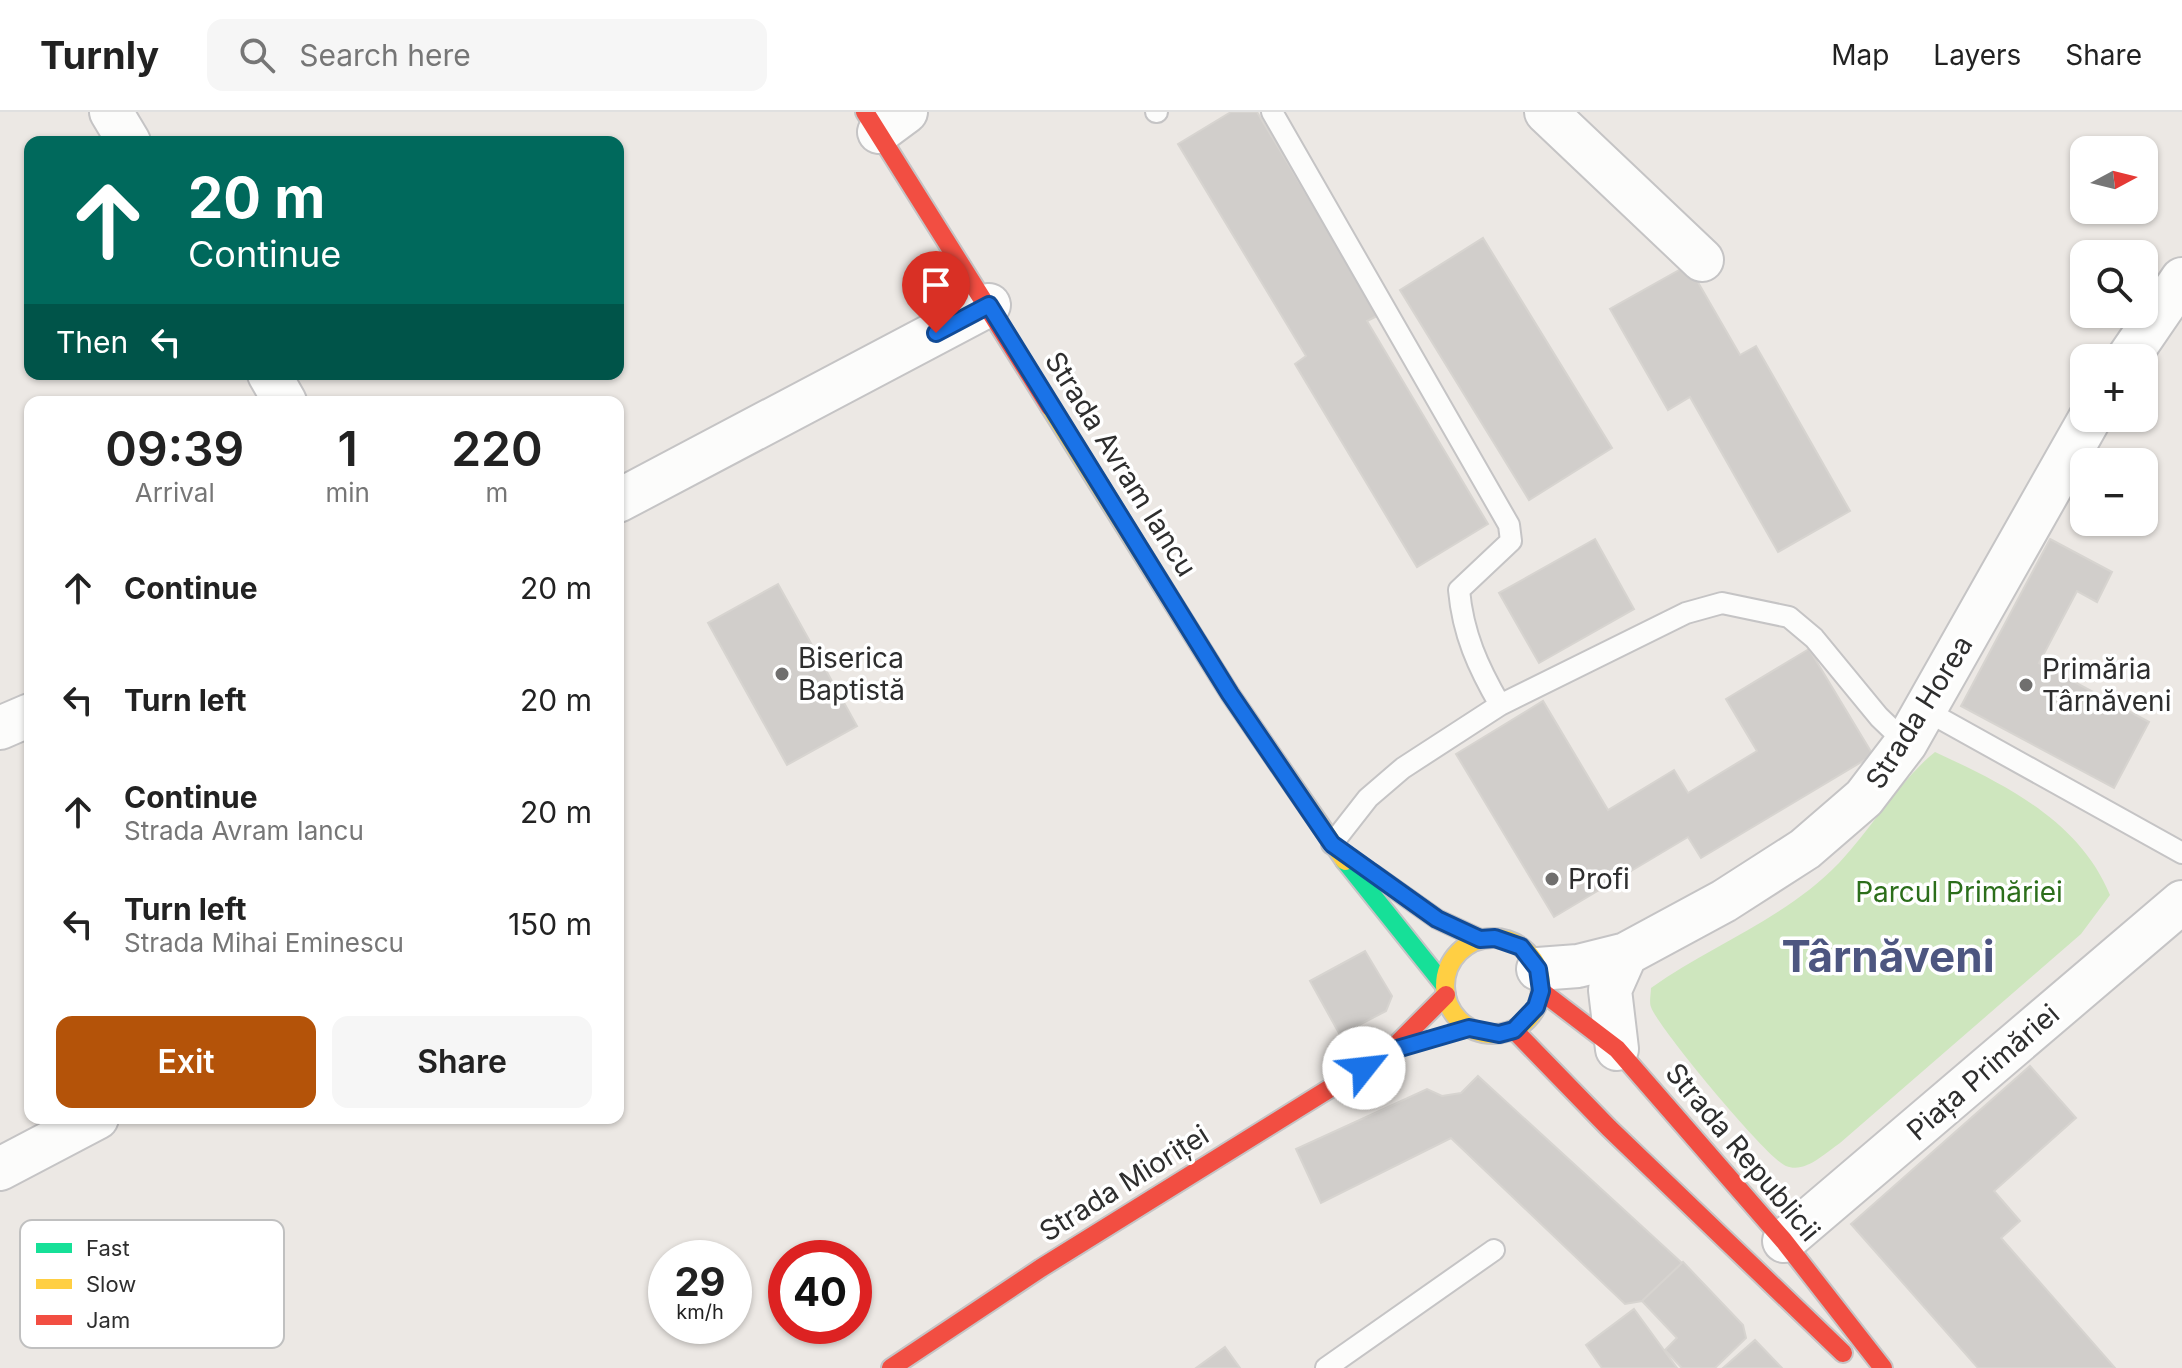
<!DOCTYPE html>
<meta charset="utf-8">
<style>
body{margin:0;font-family:Inter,sans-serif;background:#f6f6f6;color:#222;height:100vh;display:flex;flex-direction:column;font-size:30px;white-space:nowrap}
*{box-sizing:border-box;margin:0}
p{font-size:26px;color:#767676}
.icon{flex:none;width:44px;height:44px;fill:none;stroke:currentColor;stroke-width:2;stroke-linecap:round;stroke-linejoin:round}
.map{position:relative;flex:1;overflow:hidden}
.sheet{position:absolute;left:24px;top:284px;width:600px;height:728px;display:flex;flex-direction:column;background:#fff;border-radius:16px;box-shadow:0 2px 6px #0004}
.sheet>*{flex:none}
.hud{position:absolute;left:24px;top:24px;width:600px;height:244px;border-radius:16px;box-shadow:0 2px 6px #0004;background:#00695c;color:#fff;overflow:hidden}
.needle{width:52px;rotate:83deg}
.tools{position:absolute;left:2070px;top:24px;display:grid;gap:16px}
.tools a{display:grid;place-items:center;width:88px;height:88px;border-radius:16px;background:#fff;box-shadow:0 2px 6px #0004;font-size:40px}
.speed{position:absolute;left:648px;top:1128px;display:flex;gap:16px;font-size:40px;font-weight:700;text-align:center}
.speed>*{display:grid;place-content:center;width:104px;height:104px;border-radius:50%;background:#fff;box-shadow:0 2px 6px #0004;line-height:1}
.speed small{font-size:20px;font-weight:400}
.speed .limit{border:12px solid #d22;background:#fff;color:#111}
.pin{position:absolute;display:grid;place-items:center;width:68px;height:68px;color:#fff;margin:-82px -34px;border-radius:50% 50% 50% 0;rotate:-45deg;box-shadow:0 0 8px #0007}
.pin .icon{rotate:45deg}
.me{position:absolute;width:88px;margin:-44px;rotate:61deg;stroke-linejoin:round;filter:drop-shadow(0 0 6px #0008)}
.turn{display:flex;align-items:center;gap:28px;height:168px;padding:0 32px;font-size:36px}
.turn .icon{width:104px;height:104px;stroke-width:2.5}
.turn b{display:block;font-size:56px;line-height:68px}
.then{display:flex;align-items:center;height:76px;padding:0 32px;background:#0003;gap:16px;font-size:30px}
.eta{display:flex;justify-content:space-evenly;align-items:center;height:136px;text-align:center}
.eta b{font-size:48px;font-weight:600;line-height:56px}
.cta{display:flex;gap:16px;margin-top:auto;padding:16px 32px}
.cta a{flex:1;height:92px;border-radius:16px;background:#b45309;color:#fff;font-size:32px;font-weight:600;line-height:92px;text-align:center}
.cta a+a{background:#f6f6f6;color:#222}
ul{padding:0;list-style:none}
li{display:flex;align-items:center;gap:24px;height:112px;padding:0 32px}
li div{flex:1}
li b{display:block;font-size:30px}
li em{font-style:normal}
header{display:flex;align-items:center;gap:48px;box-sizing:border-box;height:112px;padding:0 40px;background:#fff;border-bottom:2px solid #e0e0e0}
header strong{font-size:38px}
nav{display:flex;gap:44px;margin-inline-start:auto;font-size:28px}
.search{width:560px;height:72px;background:#f6f6f6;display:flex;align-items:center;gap:20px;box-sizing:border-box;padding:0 28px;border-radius:16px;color:#767676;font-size:30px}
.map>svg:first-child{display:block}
.green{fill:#cee6be}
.building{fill:#d1cecb;stroke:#d7d4d0;stroke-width:2}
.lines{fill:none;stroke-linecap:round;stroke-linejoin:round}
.lane-casing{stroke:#c5c4c5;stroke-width:24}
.street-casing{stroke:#c5c4c5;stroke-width:46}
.fast-casing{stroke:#c5c4c5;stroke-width:22}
.slow-casing{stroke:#c5c4c5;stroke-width:22}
.jam-casing{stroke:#c5c4c5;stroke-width:22}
.lane{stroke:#fcfcfb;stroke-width:20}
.street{stroke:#fcfcfb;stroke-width:42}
.fast{stroke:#16e098;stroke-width:18}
.slow{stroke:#ffcf43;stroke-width:18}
.jam{stroke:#f24e42;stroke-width:18}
.route-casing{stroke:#114b97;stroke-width:20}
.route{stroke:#1a73e8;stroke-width:14}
.poi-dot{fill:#706f6e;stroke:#fff;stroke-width:3}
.labels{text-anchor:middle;stroke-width:7;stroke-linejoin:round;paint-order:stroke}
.street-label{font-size:28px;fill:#2e2e2e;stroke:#fff}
.poi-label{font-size:28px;fill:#2e2e2e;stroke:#fff;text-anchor:start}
.park-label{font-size:28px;fill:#2c6e1b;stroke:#fff}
.town-label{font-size:44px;font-weight:bold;fill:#4d5680;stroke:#fff}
.key{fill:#fff;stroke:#c0c0c0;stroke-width:2}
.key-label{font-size:22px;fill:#2e2e2e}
</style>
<header>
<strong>Turnly</strong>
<div class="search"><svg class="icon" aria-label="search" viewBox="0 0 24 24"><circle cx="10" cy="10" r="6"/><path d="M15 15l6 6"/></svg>Search here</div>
<nav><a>Map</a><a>Layers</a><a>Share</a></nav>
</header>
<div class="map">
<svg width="2182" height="1256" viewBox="0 0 2182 1256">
<rect width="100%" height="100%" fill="#ece8e4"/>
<path class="green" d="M1935,640C2004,672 2079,708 2110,783L2081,822L1840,1031C1825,1041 1805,1062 1786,1054C1768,1048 1657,914 1651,895C1649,890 1651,881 1651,876C1713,832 1785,807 1839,751C1873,715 1897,671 1935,640Z"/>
<path class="building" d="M1231,0H1257L1379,203L1367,209L1488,412L1417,455L1295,252L1306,244L1178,32Z
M1483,126L1612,336L1529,388L1400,178Z
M1688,153L1740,243L1756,234L1850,399L1778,440L1690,285L1668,298L1610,197Z
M1595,427L1634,497L1539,551L1499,481Z
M2050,427L2112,460L2097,490L2077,479L2039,551L2149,610L2114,676L1961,594Z
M778,472L857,614L787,653L708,511Z
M1809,537L1873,643L1701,746L1688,725L1554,805L1456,642L1543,589L1608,698L1674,658L1688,681L1757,639L1726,587Z
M1365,839L1392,884L1386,899L1340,923L1310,869Z
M2030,954L2076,1006L1994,1079L2020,1109L2001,1126L2115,1256H1978L1851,1112Z
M1478,964L1682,1151L1642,1189L1625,1192L1451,1026L1321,1091L1296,1037L1427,977L1442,984L1461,981Z
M1683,1150L1743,1213L1746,1226L1715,1256H1682L1665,1238L1677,1226L1642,1189Z
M1634,1197L1677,1256H1602L1586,1233Z
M1755,1228L1782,1256H1723Z
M1225,1235L1240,1256H1196Z"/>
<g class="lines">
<defs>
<path id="lane" d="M1156,0H1157
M1272,0L1509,413L1511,429L1459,478C1463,522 1478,555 1500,593
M1925,598L2182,741
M1332,732L1368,686L1403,656L1500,593L1686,501L1722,491L1789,505L1814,526L1879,605L1906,631
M1326,1256L1494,1138"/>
<path id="street" d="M111,0L129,30
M1546,0L1702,148
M879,20L906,0
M2128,246L2182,167
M269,262L285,290
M618,389L989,193
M0,616L30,603
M1538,857L1578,854L1626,842L1724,789L1805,737L1864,686L1906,631L2090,306
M1617,937L1610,878L1626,842
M0,1057L97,1006
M1784,1129L2182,790"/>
<path id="fast" d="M1345,749L1445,874"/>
<path id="slow" d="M1050,295L1230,582L1345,749
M1445 874a48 48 0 1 1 96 0a48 48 0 1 1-96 0Z"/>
<path id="jam" d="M865,0L1050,295
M1373,762L1437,807L1480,827
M1541,879L1617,937L1784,1129L1883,1256
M1514,918L1609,1016L1843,1241
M891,1256L1041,1156L1390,939L1446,883"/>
</defs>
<use href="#lane" class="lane-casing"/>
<use href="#street" class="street-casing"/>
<use href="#fast" class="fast-casing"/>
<use href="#slow" class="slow-casing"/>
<use href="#jam" class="jam-casing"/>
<use href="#lane" class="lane"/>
<use href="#street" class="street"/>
<use href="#fast" class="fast"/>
<use href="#slow" class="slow"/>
<use href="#jam" class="jam"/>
</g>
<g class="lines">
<defs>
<path id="route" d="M936,221L989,193L1230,582L1332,732L1437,807L1480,827L1495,826L1521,835L1538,857L1541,879L1536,895L1514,918L1499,922L1469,916L1390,939L1364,956"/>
</defs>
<use href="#route" class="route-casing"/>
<use href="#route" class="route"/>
</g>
<g class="poi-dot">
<circle cx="782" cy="562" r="8"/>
<circle cx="2026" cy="573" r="8"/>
<circle cx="1552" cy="767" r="8"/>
</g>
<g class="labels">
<g class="street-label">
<text transform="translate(1121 352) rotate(58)" y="10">Strada Avram Iancu</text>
<text transform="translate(1919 600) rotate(-58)" y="10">Strada Horea</text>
<text transform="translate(1983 960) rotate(-41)" y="10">Piața Primăriei</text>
<text transform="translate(1743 1040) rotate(50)" y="10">Strada Republicii</text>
<text transform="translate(1124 1071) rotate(-32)" y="10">Strada Mioriței</text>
</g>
<g class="poi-label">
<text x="798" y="556">Biserica<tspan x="798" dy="32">Baptistă</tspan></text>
<text x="2042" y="567">Primăria<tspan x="2042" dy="32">Târnăveni</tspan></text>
<text x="1568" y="777">Profi</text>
</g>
<g class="park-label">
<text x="1959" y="790">Parcul Primăriei</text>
</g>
<g class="town-label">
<text x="1888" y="860">Târnăveni</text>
</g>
</g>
<rect x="20" y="1108" width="264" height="128" rx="12" class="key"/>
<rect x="36" y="1131" width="36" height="10" fill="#16e098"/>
<rect x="36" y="1167" width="36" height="10" fill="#ffcf43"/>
<rect x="36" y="1203" width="36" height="10" fill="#f24e42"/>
<g class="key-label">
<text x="86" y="1144">Fast</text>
<text x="86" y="1180">Slow</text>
<text x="86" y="1216">Jam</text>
</g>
</svg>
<div class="tools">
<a><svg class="needle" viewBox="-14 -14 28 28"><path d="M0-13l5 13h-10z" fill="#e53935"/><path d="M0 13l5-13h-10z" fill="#767676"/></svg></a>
<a><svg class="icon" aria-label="search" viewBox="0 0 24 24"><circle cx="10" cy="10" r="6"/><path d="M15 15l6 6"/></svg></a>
<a>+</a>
<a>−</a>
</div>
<div class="speed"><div>29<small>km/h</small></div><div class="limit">40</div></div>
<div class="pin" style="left:936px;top:221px;background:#d93025"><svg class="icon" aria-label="arrive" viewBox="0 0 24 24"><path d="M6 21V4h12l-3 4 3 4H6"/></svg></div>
<svg class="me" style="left:1364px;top:956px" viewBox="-20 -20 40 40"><circle r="19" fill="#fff"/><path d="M0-13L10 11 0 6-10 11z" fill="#1a73e8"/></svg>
<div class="hud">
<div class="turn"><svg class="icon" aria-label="ahead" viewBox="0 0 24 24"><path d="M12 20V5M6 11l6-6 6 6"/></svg><div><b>20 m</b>Continue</div></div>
<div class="then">Then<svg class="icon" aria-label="left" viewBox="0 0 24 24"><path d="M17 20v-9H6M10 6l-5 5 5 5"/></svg></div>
</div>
<section class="sheet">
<div class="eta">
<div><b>09:39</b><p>Arrival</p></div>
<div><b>1</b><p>min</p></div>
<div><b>220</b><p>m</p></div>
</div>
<ul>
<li><svg class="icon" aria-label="ahead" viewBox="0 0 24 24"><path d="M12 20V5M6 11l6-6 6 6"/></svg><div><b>Continue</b></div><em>20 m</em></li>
<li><svg class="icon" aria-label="left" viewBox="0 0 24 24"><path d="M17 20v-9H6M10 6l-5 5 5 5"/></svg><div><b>Turn left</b></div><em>20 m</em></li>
<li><svg class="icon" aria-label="ahead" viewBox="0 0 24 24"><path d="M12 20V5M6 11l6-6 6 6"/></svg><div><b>Continue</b><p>Strada Avram Iancu</p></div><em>20 m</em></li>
<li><svg class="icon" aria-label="left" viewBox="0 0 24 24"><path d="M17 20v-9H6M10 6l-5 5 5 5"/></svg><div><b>Turn left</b><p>Strada Mihai Eminescu</p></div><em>150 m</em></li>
</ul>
<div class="cta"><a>Exit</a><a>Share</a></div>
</section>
</div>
